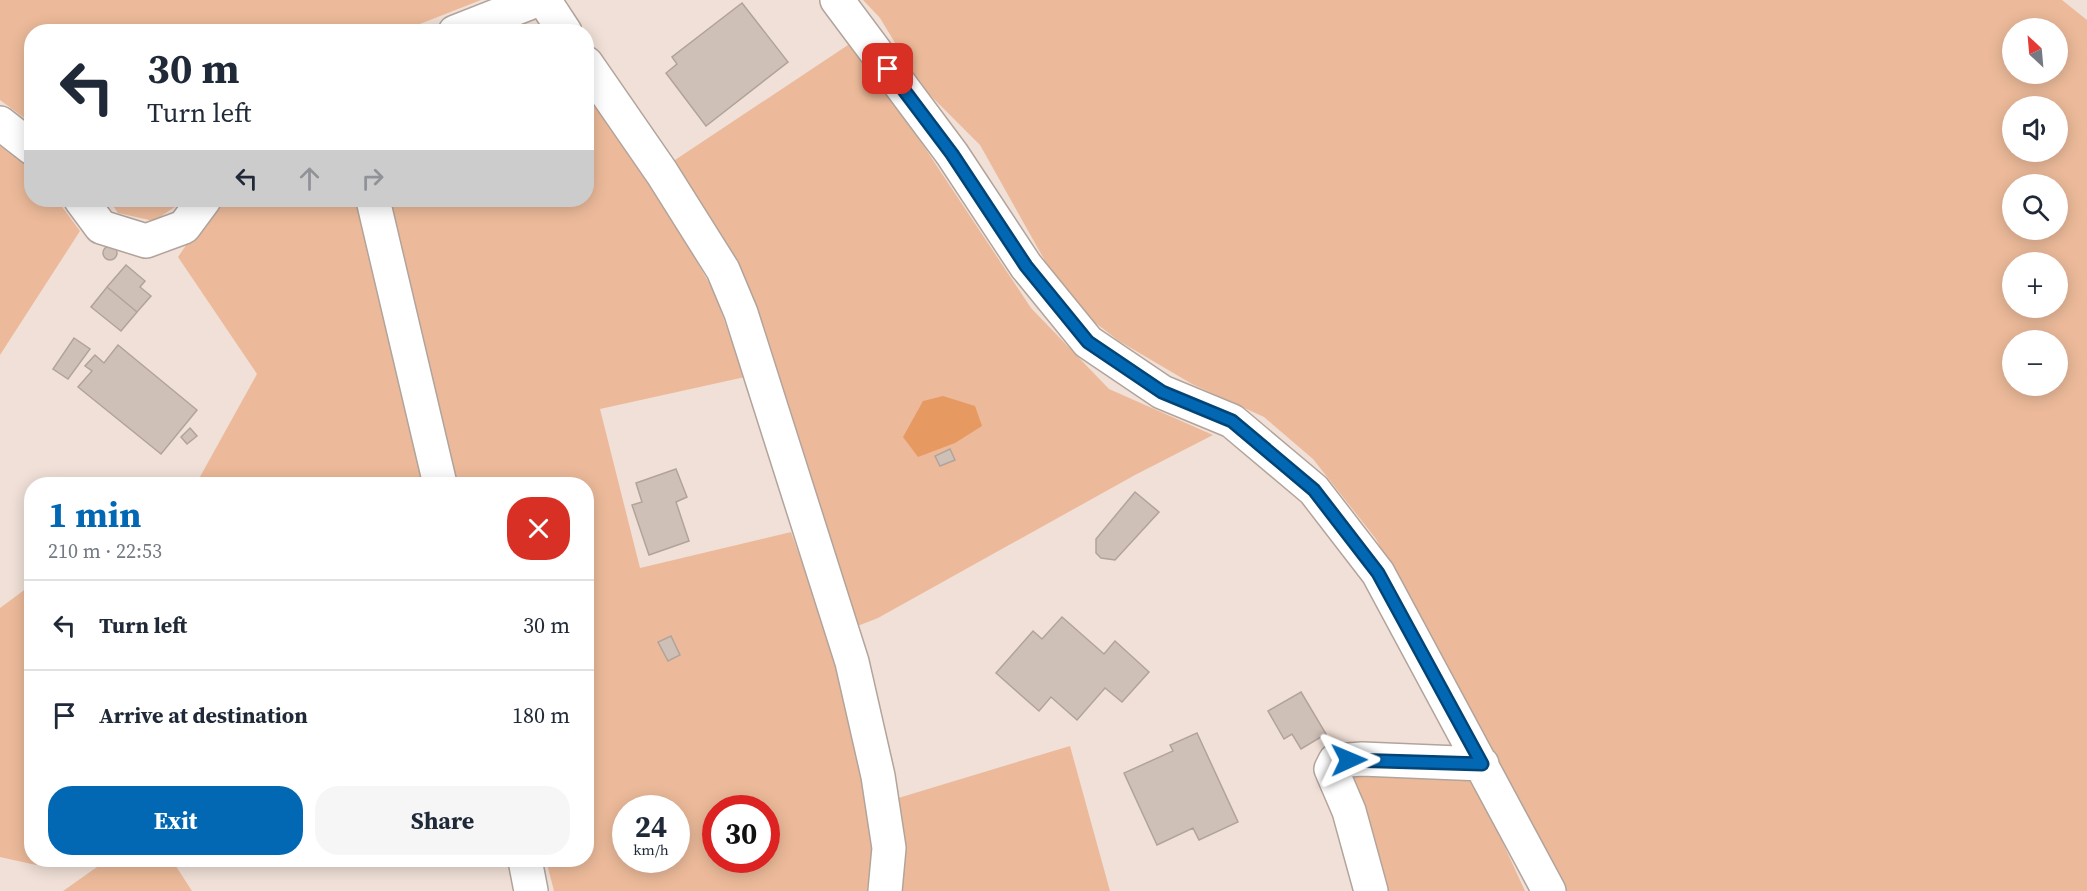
<!DOCTYPE html>
<meta charset="utf-8">
<style>
body{margin:0;font-family:"Source Serif 4",serif;background:#f6f6f7;color:#1f2937;height:100vh;display:flex;flex-direction:column;font-size:22px;white-space:nowrap}
*{box-sizing:border-box;margin:0}
p{font-size:20px;color:#747a83}
.icon{flex:none;width:33px;height:33px;fill:none;stroke:currentColor;stroke-width:2;stroke-linecap:round;stroke-linejoin:round}
.map{position:relative;flex:1;overflow:hidden}
.panel{position:absolute;left:24px;top:477px;width:570px;height:390px;display:flex;flex-direction:column;background:#fff;border-radius:24px;box-shadow:0 3px 15px #0003}
.panel>*{flex:none}
.top-card{position:absolute;left:24px;top:24px;width:570px;height:183px;border-radius:24px;box-shadow:0 3px 15px #0003;background:#fff;color:#1f2937;overflow:hidden}
.needle{width:39px;rotate:334deg}
.fabs{position:absolute;left:2002px;top:18px;display:grid;gap:12px}
.fabs a{display:grid;place-items:center;width:66px;height:66px;border-radius:50%;background:#fff;box-shadow:0 3px 15px #0003;font-size:30px}
.speed{position:absolute;left:612px;top:795px;display:flex;gap:12px;font-size:30px;font-weight:700;text-align:center}
.speed>*{display:grid;place-content:center;width:78px;height:78px;border-radius:50%;background:#fff;box-shadow:0 3px 15px #0003;line-height:1}
.speed small{font-size:15px;font-weight:400}
.speed .limit{border:9px solid #d22;background:#fff;color:#111}
.pin{position:absolute;display:grid;place-items:center;width:51px;height:51px;color:#fff;margin:-26px;border-radius:12px;box-shadow:0 3px 9px #0006}
.me{position:absolute;width:66px;margin:-33px;rotate:89deg;stroke-linejoin:round;filter:drop-shadow(0 0 4px #0008)}
.turn{display:flex;align-items:center;gap:21px;height:126px;padding:0 24px;font-size:27px}
.turn .icon{width:78px;height:78px;stroke-width:2.5}
.turn b{display:block;font-size:42px;line-height:51px}
.lanes{display:flex;align-items:center;height:57px;padding:0 24px;background:#0003;justify-content:center;gap:30px;direction:ltr}
.lanes .off{opacity:.35}
.round{display:grid;place-items:center;flex:none;width:63px;height:63px;border-radius:24px;background:#f6f6f7}
.overview{display:flex;align-items:center;justify-content:space-between;height:102px;padding:0 24px}
h1{font-size:36px;font-weight:700;line-height:45px;color:#0368b4}
.action{display:flex;gap:12px;margin-top:auto;padding:12px 24px}
.action a{flex:1;height:69px;border-radius:24px;background:#0368b4;color:#fff;font-size:24px;font-weight:700;line-height:69px;text-align:center}
.action a+a{background:#f6f6f7;color:#1f2937}
ul{padding:0;list-style:none}
li{display:flex;align-items:center;gap:18px;height:90px;padding:0 24px;border-top:2px solid #e0e1e3}
li div{flex:1}
li b{display:block;font-size:22px}
li em{font-style:normal}
.map>svg:first-child{display:block}
.green{fill:#ecba9a;fill-rule:evenodd}
.forest{fill:#e79962}
.building{fill:#cfc0b7;stroke:#b1a39a;stroke-width:1.5}
.lines{fill:none;stroke-linecap:round;stroke-linejoin:round}
.street-casing{stroke:#b2a49b;stroke-width:36}
.street{stroke:#fff;stroke-width:33}
.route-casing{stroke:#024475;stroke-width:15}
.route{stroke:#0368b4;stroke-width:10}
</style>
<div class="map">
<svg width="2087" height="891" viewBox="0 0 2087 891">
<rect width="100%" height="100%" fill="#f0e0d7"/>
<path class="green" d="M0,0H481L402,31L32,32L31,123L0,100Z
M863,0H2062L2087,20V891H1560L1376,539L1313,459L1264,417L1192,384L1119,341L1089,318L1054,277L980,145L921,86L880,18ZM2013,28H2058V74H2013ZM2013,106H2058V152H2013ZM2013,184H2058V230H2013ZM2013,262H2058V308H2013ZM2013,340H2058V386H2013Z
M854,41L1031,308L1109,389L1213,435L1135,475L878,618L855,627L669,164Z
M587,88L675,223L713,290L745,377L600,409L640,568L791,532L845,682L875,839L867,891H554L546,860H586V484H454L387,200H586ZM626,808H676V860H626ZM716,808H766V860H716Z
M0,140L31,165L32,200H57L80,231L0,355Z
M109,200H185L154,221L118,213Z
M217,200H362L422,484H196L257,374L178,257Z
M31,585L32,860H40L36,865L0,857V608Z
M1070,746L1110,891H897L895,799Z
M1452,776L1474,780L1525,891H1386L1348,777Z
M107,860H172L192,891H63Z"/>
<path class="forest" d="M943,396L975,406L982,426L955,443L918,457L903,437L923,401Z"/>
<path class="building" d="M742,3L788,62L706,126L666,73L677,64L672,57Z
M103 253a7 7 0 1 1 14 0a7 7 0 1 1-14 0Z
M126,265L145,281L140,287L151,296L137,312L107,287Z
M107,287L137,312L121,331L91,307Z
M74,338L90,349L68,379L53,369Z
M118,345L197,410L161,454L78,387L92,371L85,366L95,355L104,363Z
M190,428L197,436L187,444L181,437Z
M950,449L955,460L940,466L935,456Z
M676,469L687,497L676,502L689,541L649,555L632,505L642,502L636,483Z
M1135,492L1159,512L1115,560L1101,558L1096,553V539Z
M1062,617L1104,654L1115,641L1149,672L1122,702L1105,688L1077,720L1051,697L1039,711L996,673L1033,631L1042,639Z
M671,636L680,655L668,661L658,642Z
M1301,692L1326,734L1301,749L1292,734L1284,739L1268,711Z
M1197,733L1238,822L1199,840L1193,828L1157,845L1124,773L1173,751L1170,745Z"/>
<g class="lines">
<defs>
<path id="street" d="M544,0L565,32
M837,0L952,154L1026,266L1088,342L1162,392L1232,421L1314,490L1378,573L1549,891
M455,32L537,0
M586,63L662,173L723,270L741,313L852,662L878,776L889,848L885,891
M0,123L32,148
M81,200L101,227L146,241L184,227L204,200
M373,200L440,484
M525,860L531,891
M1371,891L1349,811L1331,769L1335,761L1362,759L1482,764"/>
</defs>
<use href="#street" class="street-casing"/>
<use href="#street" class="street"/>
</g>
<g class="lines">
<defs>
<path id="route" d="M888,69L952,154L1026,266L1088,342L1162,392L1232,421L1314,490L1378,573L1482,764L1349,760"/>
</defs>
<use href="#route" class="route-casing"/>
<use href="#route" class="route"/>
</g>
</svg>
<div class="fabs">
<a><svg class="needle" viewBox="-14 -14 28 28"><path d="M0-13l5 13h-10z" fill="#e53935"/><path d="M0 13l5-13h-10z" fill="#747a83"/></svg></a>
<a><svg class="icon" aria-label="sound" viewBox="0 0 24 24"><path d="M4 9h4l5-4v14l-5-4H4zM17 9q2 3 0 6"/></svg></a>
<a><svg class="icon" aria-label="search" viewBox="0 0 24 24"><circle cx="10" cy="10" r="6"/><path d="M15 15l6 6"/></svg></a>
<a>+</a>
<a>−</a>
</div>
<div class="speed"><div>24<small>km/h</small></div><div class="limit">30</div></div>
<div class="pin" style="left:888px;top:69px;background:#d93025"><svg class="icon" aria-label="arrive" viewBox="0 0 24 24"><path d="M6 21V4h12l-3 4 3 4H6"/></svg></div>
<svg class="me" style="left:1349px;top:760px" viewBox="-20 -20 40 40"><path d="M0-17L14 15 0 8-14 15z" fill="#0368b4" stroke="#fff" stroke-width="4"/></svg>
<div class="top-card">
<div class="turn"><svg class="icon" aria-label="left" viewBox="0 0 24 24"><path d="M17 20v-9H6M10 6l-5 5 5 5"/></svg><div><b>30 m</b>Turn left</div></div>
<div class="lanes"><svg class="icon" aria-label="left" viewBox="0 0 24 24"><path d="M17 20v-9H6M10 6l-5 5 5 5"/></svg><svg class="icon off" aria-label="ahead" viewBox="0 0 24 24"><path d="M12 20V5M6 11l6-6 6 6"/></svg><svg class="icon off" aria-label="right" viewBox="0 0 24 24"><path d="M7 20v-9h11M14 6l5 5-5 5"/></svg></div>
</div>
<section class="panel">
<div class="overview"><div><h1>1 min</h1><p>210 m · 22:53</p></div><a class="round" style="background:#d93025;color:#fff"><svg class="icon" aria-label="close" viewBox="0 0 24 24"><path d="M6 6l12 12M18 6L6 18"/></svg></a></div>
<ul>
<li><svg class="icon" aria-label="left" viewBox="0 0 24 24"><path d="M17 20v-9H6M10 6l-5 5 5 5"/></svg><div><b>Turn left</b></div><em>30 m</em></li>
<li><svg class="icon" aria-label="arrive" viewBox="0 0 24 24"><path d="M6 21V4h12l-3 4 3 4H6"/></svg><div><b>Arrive at destination</b></div><em>180 m</em></li>
</ul>
<div class="action"><a>Exit</a><a>Share</a></div>
</section>
</div>
